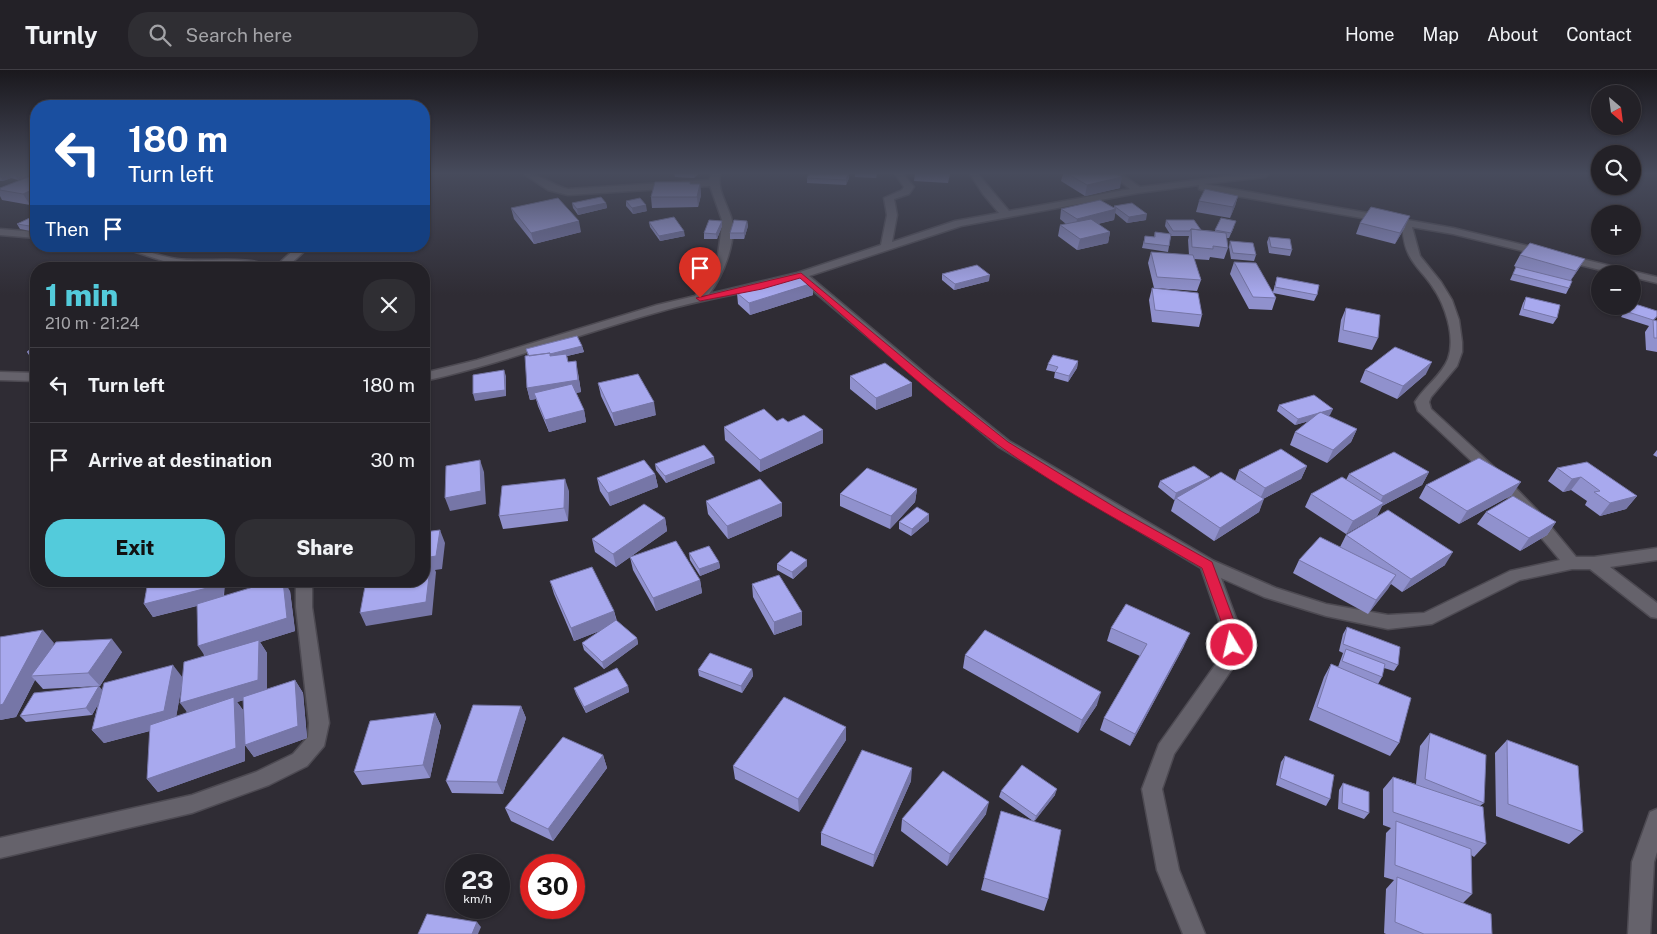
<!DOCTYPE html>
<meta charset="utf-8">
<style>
body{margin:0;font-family:"Public Sans",sans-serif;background:#2f2e33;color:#f1f3f6;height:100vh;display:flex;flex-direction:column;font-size:19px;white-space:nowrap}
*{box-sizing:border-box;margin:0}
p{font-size:16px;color:#a3a3a7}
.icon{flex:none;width:28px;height:28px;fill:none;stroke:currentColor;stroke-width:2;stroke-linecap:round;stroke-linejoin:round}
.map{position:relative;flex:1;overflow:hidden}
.sheet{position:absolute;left:30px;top:192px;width:400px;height:325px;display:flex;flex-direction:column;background:#232127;border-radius:20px;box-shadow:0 1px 4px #0004,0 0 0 1px #403e44}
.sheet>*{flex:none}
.hud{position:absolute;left:30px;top:30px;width:400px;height:152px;border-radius:20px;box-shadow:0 1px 4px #0004,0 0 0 1px #403e44;background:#1a4fa0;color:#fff;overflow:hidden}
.needle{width:32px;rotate:152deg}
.tools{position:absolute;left:1591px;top:15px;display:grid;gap:10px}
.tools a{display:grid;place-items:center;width:50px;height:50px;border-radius:50%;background:#232127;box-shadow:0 1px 4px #0004,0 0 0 1px #403e44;font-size:25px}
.speed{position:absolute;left:445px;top:784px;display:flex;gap:10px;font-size:25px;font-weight:700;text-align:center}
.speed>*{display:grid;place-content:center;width:65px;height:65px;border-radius:50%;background:#232127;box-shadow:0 1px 4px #0004,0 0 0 1px #403e44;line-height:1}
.speed small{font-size:12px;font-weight:400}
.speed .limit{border:8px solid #d22;background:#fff;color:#111}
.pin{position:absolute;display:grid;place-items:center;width:42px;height:42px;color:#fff;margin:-51px -21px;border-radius:50% 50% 50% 0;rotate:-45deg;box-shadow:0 0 5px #0007}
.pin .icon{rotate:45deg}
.me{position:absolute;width:55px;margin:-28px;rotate:351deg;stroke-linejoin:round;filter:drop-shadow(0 0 4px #0008)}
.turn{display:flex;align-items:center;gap:18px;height:105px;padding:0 15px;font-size:22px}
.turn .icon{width:65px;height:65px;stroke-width:2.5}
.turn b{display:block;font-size:35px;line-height:42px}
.then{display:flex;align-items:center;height:48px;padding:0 15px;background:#0003;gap:10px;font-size:19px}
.round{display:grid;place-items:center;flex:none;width:52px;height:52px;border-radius:20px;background:#2f2e33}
.head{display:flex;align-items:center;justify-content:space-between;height:85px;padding:0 15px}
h1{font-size:30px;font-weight:800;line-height:38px;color:#53cbdb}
.cta{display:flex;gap:10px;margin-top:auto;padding:10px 15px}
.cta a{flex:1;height:58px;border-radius:20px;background:#53cbdb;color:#111;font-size:20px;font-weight:800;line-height:58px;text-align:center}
.cta a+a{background:#2f2e33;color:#f1f3f6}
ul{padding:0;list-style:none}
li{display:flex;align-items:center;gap:15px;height:75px;padding:0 15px;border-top:1px solid #403e44}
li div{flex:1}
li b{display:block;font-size:19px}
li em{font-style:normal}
header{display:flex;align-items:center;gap:30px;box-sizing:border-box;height:70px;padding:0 25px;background:#232127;border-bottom:1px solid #403e44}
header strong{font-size:24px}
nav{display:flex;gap:28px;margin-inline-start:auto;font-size:18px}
.search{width:350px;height:45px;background:#2f2e33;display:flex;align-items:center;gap:12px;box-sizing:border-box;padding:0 18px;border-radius:20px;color:#a3a3a7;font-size:19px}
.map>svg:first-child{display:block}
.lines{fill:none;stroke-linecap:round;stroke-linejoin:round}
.minor-casing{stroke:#4d4a52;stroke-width:3}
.minor{fill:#65626b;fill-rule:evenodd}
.wall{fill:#9091cd;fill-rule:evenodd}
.shaded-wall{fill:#7676a7}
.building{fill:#a8a9ee;stroke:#7676a7}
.route{fill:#e11d48;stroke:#92132f}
</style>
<header>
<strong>Turnly</strong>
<div class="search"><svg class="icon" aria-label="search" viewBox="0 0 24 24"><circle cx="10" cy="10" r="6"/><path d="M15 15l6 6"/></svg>Search here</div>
<nav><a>Home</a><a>Map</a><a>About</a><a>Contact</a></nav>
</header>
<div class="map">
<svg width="1657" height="864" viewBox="0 0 1657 864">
<rect width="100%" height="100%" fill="#2f2c34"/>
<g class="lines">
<defs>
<path id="minor" d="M424,104H430L424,107Z
M524,104C540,103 553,116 568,119L709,110L712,104H720C717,119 726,132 731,147C738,169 723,206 709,224L797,203L881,175L887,145L884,128L902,120L904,117L895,104H903L914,117L909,124L894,129L897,145L892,172L955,151L999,143L983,124L970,104H978L1009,141L1130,119L1111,104H1121L1140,117L1246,104H1269L1265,107L1204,114L1453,158L1657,207V213L1632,207V204H1617L1453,164L1412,157L1420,186L1441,212L1452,230L1459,250L1462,272V282L1457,296L1431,327L1429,332L1431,339L1506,408L1537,440L1576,487H1594L1657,478V490L1610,497L1657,533V548L1651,547L1590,499H1572L1520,510L1432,554L1388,559L1326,546L1264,527L1221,508L1237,551L1241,575L1232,599L1174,684L1162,719L1179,800L1205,864H1183L1157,800L1142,719L1159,674L1218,591L1223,575L1219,551L1201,498L999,377L799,209C754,222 707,228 662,241C582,263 505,293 424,311V303L477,290L657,235L695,226L710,208L717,192L721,163L722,150L710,116L568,125L548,120ZM1199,115V119L1202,120L1402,155C1403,165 1404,176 1409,185C1415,197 1425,205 1432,216C1445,234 1456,267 1448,289C1442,305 1424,317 1415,332L1418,341L1496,414L1560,490L1510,501L1424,543L1388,545L1326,534L1276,518L1214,491L1009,371L933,310L809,206L961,156L1138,123Z
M0,159L36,162V168L0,165Z
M117,176C139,176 156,186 177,189C206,193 249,184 274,198L298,176H310L285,199L176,195Z
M0,302L36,303V311L0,310Z
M296,511H312V537L329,653L324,676L307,696L269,715L192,743L0,788V768L192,725L256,702L293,684L308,667L309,653L296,537Z
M1657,739V782L1654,792L1650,864H1628L1632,792L1650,742Z"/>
</defs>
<use href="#minor" class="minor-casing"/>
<use href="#minor" class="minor"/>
</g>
<path class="wall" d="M0,104H28L29,106L18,110L11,108L3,111H0Z
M36,104V132L30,135L2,130L0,126V118Z
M674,104H698L694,108L675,107Z
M855,104H877L876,108L855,107Z
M915,104H950L948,113L914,111Z
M1063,104H1116L1120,118L1085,126L1061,111Z
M807,108H849L846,115L807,113Z
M690,112V114H700L701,125L698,137L652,138L651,127Z
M1238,126L1235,136L1230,148L1196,142L1199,131Z
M626,131L647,141L633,144L626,136Z
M572,133H606L607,138L578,145L573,138Z
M1114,136L1146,150L1127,153L1115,143L1114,150L1098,154L1110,162L1108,173L1077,180L1058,166L1060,155L1066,154L1060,149L1061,139L1114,138Z
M511,138L581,162L534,174L514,149Z
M36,145V162L20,159L17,154Z
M1166,150L1201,160L1215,161V160L1234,157L1229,168H1226L1228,178L1224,189L1210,187L1209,190L1194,189L1201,210L1197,221L1154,218L1148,193L1151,182L1189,185L1188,170L1189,166H1171V165L1168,182L1142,178L1145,166L1154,167L1155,162L1170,164L1165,156Z
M722,151V156L717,169H704V163Z
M747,151L748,156L744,169H730V163Z
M649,152L685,166L660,171L650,157Z
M1360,153L1405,157L1395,174L1356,164Z
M1269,167L1292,180L1290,186L1269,183L1267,172Z
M1230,171L1256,185L1254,191L1231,189L1229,177Z
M1520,185L1585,189L1571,210L1569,218L1566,224L1510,210L1516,197L1514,196Z
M1234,192L1273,222L1277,207L1317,225L1314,231L1273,223L1276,228L1272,240L1249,239L1230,204Z
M942,204L989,211L954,220L942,210Z
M1152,218L1202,245L1199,257L1152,252L1149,230Z
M737,223L813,225L750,245L738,234Z
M1526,227L1557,248L1553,254L1519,245L1523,233Z
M1346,238L1378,268L1372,280L1338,272L1341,250Z
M1625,241H1657V247L1654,250L1657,251V282L1646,280L1645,262L1649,256L1621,247Z
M36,275V294H35L27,282Z
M582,276L584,282L567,286L568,292L578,303L581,322L576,323L584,340L586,352L549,362L538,336L536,329L530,330L527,318L528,286L526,279Z
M1078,291L1077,298L1068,312L1054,308L1055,302L1046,300L1048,294Z
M1365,300L1426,304L1397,329L1360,312Z
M850,306L912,326L876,340L850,319Z
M598,313L656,345L615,356L601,326Z
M1279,335L1330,345L1328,346L1357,359L1351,372L1327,393L1290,375L1295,362L1309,351L1295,355L1277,341Z
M777,351L788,352L823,373L760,402L725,370L724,357Z
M1657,380V387L1653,385Z
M715,393L666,413L656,400L655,394Z
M1307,396L1301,409L1263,429L1259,442L1214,471L1171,441L1175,429L1174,430L1158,417L1160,411L1210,408L1235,411L1239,400Z
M1557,398L1637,426L1626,439L1600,446L1585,435L1587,431L1571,420L1563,422L1548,411Z
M1429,402L1422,415L1382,436L1377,446L1346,464L1305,437L1311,424L1346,410L1349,404Z
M655,404L658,417L610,436L600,421L597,408Z
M1426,415L1512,425L1459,454L1419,428Z
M917,419L915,432L890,459L840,436V424Z
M569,421L568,451L503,459L499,446Z
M706,431L782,433V446L728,469L708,444Z
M1486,442L1556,452L1547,465L1520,481L1477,454Z
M929,444V451L911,466L899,459V452Z
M665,448L667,461L616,497L595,482L592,469Z
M1346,465L1445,495L1402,522L1391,514L1368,544L1293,503L1299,490L1340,477Z
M689,483L719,492L720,498L700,506L690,490Z
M630,487L700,510L702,523L656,541L633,500Z
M807,490V496L793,509L777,500V494Z
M148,511H225L224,526L290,521L295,561L260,572L267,583V619L295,610L303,623L307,668L254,687L245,675V691L158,722L147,709L150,661L104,673L92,660L98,634L92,645L26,652L20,646L102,620L182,607L204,586L197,536L153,547L144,534ZM181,619L187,643L176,647ZM244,630V668L243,640L237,632Z
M550,511L614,541L617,551L637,568L638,574L604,599L584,580L582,573L602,560L574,571L554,524Z
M752,514L802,555L774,565L753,527Z
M1347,557L1398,595L1394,601L1384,598L1382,607L1378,614L1399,673L1390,686L1309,650L1324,607L1331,594L1338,597L1342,586L1343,583L1339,581L1343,564Z
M1111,558L1184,576L1130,676L1100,660L1104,648L1140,586L1107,571Z
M54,573L53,576L122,582L100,616L43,619L35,610L16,647L0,650Z
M965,585L1097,635L1078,663L963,598Z
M752,599L753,606L742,623L699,606L698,600Z
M628,616L629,622L586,643L576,624L574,618Z
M521,636L526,648L503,724L452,723L446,711Z
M435,643L441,656L430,708L362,715L354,702Z
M1430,663L1484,733L1480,736L1486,774L1474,787L1471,785L1472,824L1463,833L1492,864H1386L1384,863L1386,819L1394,810L1384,807L1386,763L1391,758L1383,755V719L1393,707L1416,714L1420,676Z
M846,670L799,742L735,709L733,696Z
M1507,670L1583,762L1569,774L1496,746L1495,683Z
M603,685L607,698L553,771L511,751L505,738Z
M1285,686L1330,729L1326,736L1276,715L1281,692Z
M911,711L873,797L821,775V763Z
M1343,713L1369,743L1364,749L1338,739L1339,720Z
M1001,721L1055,725L1034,751L1048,829L1044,841L981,820L1001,741L1033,751L999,727Z
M986,744L947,796L901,761L902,749Z"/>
<path class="shaded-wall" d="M6,104H8L11,108L3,111L0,106Z
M18,104H28L29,106L18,110L15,105Z
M694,104H698L694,108Z
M849,104V108L846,115V110Z
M1122,107L1120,118L1085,126L1087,115Z
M700,114L701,125L698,137L697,127Z
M36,118V132L30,135L23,124Z
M1238,126L1235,136L1230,148L1233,137Z
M606,133L607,138L578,145L577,139Z
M646,135L647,141L633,144L632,138Z
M1116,139L1114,150L1075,159L1077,149Z
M1147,144L1146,150L1127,153L1129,147Z
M1410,146L1405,157L1395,174L1400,163Z
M579,151L581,162L534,174L531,163Z
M722,151V156L717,169L716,164Z
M747,151L748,156L744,169V163Z
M684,161L685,166L660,171L659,166Z
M1110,162L1108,173L1077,180L1080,169Z
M1585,189L1578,200L1569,213L1576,201Z
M990,205L989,211L954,220L955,214Z
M813,213V225L750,245L749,233Z
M582,276L584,282L567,286L569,296L531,289Z
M576,291L581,322L537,329L534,323L536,329L530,330L527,318Z
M1078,291L1077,298L1068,312L1069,306Z
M1432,292L1426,304L1397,329L1403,316Z
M504,300L506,306V326L475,331L473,324Z
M912,313V326L876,340V328Z
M654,332L656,345L615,356L612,343Z
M1333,339L1330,345L1295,355L1298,349Z
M584,340L586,352L549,362L545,350Z
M1357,359L1351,372L1327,393L1333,380Z
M823,360V373L760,402V390Z
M714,387L715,393L666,413L665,406Z
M480,390L484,402L486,434L450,441L445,428Z
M1307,396L1301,409L1259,431L1265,418Z
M1429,402L1422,415L1382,436L1377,446L1346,464L1353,451L1378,436L1383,426Z
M655,404L658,417L610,436L608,423Z
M1210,407L1208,414L1174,430L1176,423Z
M1581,407L1571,420L1563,422L1572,409Z
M565,409L569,421L568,451L564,438Z
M1521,412L1512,425L1459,454L1467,441Z
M917,419L915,432L890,459L891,446Z
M1637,426L1626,439L1600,446L1610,433Z
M1264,429L1259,442L1214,471L1220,458Z
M782,433V446L728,469L727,456Z
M929,444V451L911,466L912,459Z
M665,448L667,461L616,497L613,484Z
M1556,452L1547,465L1520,481L1529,468Z
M440,460L445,473L442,499L435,500L436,502L432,545L366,556L360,543L424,502V488Z
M1453,482L1445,495L1402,522L1411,509Z
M807,490V496L793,509L792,502Z
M719,492L720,498L700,506L699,499Z
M1396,505L1388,519L1368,544L1376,530Z
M700,510L702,523L656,541L653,528Z
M215,511H225L223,529L153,547L144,534Z
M283,511H284L290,521L295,561L260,572L267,583V623L237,632L243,640L245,674L295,610L303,623L307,668L254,687L245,675V691L158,722L147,709L190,646L180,633L207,589L198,576Z
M614,541L617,554L574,571L571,558Z
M802,542V555L774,565V552Z
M43,560L54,573L38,605L31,606L35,610L16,647L0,650V635Z
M1190,563L1184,576L1130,676L1135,664Z
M637,568L638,574L604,599L602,592Z
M112,569L122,582L100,616L88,603Z
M173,595L183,608L175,654L104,673L92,660Z
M752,599L753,606L742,623L741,616Z
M99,616L105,623L92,645L86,638Z
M628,616L629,622L586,643L584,637Z
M1101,622L1097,635L1078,663L1082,650Z
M521,636L526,648L503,724L497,712Z
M435,643L441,656L430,708L423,695Z
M846,657V670L799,742L798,729Z
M603,685L607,698L553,771L548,759Z
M912,698L911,711L873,797L874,785Z
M1057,719L1055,725L1034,752L1036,746Z
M989,732L986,744L947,796L950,784Z
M477,852L481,857L478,864H472Z"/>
<path class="building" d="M36,104V118L23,124L0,120V118Z
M809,104H848L846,110L807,108Z
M1068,104H1116L1122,107L1087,115Z
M655,112H690V114H700L697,127H651Z
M1205,119L1238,126L1233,137L1199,131Z
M601,127L606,133L577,139L572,133Z
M558,128L579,151L531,163L511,138Z
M640,128L646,135L632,138L626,131Z
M1100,130L1116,139L1077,149L1061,139Z
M1132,133L1147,144L1129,147L1114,136Z
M1371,137L1410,146L1400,163L1360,153Z
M36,145V157L17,154Z
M674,147L684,161L659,166L649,152Z
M1221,148L1236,151L1231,163L1215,160Z
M1091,149L1110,162L1080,169L1060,155Z
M709,150L722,151L716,164L704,163Z
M734,150L747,151L744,163H730Z
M1166,150H1194L1201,160L1191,159L1190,161H1173Z
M1191,159L1226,163L1228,178L1213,176V179L1192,177Z
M1155,162L1171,164L1169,176L1144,173L1145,166L1155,167Z
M1269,167L1290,169L1292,180L1271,177Z
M1230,171L1253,173L1256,185L1233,183Z
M1530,173L1585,189L1576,201L1520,185Z
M1151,182L1193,185L1201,210L1157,207Z
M1234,192L1256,193L1276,228L1253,227Z
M977,195L990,205L955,214L942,204Z
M1516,197L1572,211L1569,218L1513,204Z
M801,204L813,213L749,233L737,223Z
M1277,207L1319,215L1317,225L1275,217Z
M1152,218L1198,223L1202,245L1155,240Z
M1526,227L1560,235L1557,248L1523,239Z
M1632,233L1657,241V246L1653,250L1625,241L1629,236H1632Z
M1346,238L1380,245L1378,268L1343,260Z
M1653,250L1657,251V268H1654Z
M577,266L582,276L550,284V283L529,286L526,279Z
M36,275V282H27Z
M1395,277L1432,292L1403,316L1365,300Z
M550,283V286L566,284L568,292L576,291L578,310L527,318L525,286Z
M1053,285L1078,291L1069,306L1055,302L1058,297L1048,294Z
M885,293L912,313L876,328L850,306Z
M504,300L505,320L473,324V305Z
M638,304L654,332L612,343L598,313Z
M572,314L584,340L545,350L534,323Z
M1314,325L1333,339L1298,349L1279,335Z
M764,339L777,351L783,348L788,352L804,345L823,360L760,390L724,357Z
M1320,342L1357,359L1333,380L1295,362Z
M704,375L714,387L665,406L655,394Z
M1281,379L1307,396L1265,418L1239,400Z
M1394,382L1429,402L1383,426L1349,404Z
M1479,388L1521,412L1467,441L1426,415Z
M480,390L481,421L445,428L446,396Z
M644,390L655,404L608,423L597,408Z
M1587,392L1637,426L1610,433L1594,422L1600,421L1581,407L1572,409L1557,398Z
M1194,396L1210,407L1176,423L1160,411Z
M867,398L917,419L891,446L840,424Z
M1221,402L1264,429L1220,458L1176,428Z
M1342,407L1384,433L1353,451L1311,424Z
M565,409L564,438L499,446L502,416Z
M760,409L782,433L727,456L706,431Z
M1513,426L1556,452L1529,468L1486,442Z
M644,434L665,448L613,484L592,469Z
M917,437L929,444L912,459L899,452Z
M1388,440L1453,482L1411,509L1346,465Z
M440,460L436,486L424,488V462Z
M1320,467L1396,505L1376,530L1299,490Z
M676,471L700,510L653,528L630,487Z
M709,476L719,492L699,499L689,483Z
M791,481L807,490L792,502L777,494Z
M431,489L426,532L360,543L366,511H424V490Z
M592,497L614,541L571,558L550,511Z
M779,505L802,542L774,552L752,514Z
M148,511H215V516L144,534Z
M273,511H283L287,548L198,576L197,534Z
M1126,534L1190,563L1135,664L1104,648L1147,574L1111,558Z
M616,550L637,568L602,592L582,573Z
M1347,557L1400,577L1398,595L1343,574Z
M43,560L3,634L0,635V567Z
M985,560L1101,622L1082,650L965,585Z
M112,569L88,603L31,606L56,572Z
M259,570L258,610L180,633L184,592Z
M1346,579L1385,594L1382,607L1342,591Z
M710,583L752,599L741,616L698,600Z
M1331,594L1411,628L1399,673L1317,637Z
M173,595L164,641L92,660L104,613Z
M617,598L628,616L584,637L574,618Z
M295,610L298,656L245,675L243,627Z
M99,616L86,638L20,646L34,623Z
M234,627L236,678L147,709L150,655Z
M784,627L846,657L798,729L733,696Z
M473,635L521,636L497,712L446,711Z
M435,643L423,695L354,702L370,651Z
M1430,663L1486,685L1484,733L1425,709Z
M563,667L603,685L548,759L505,738Z
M1507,670L1578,696L1583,762L1508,734Z
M862,680L912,698L874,785L821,763Z
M1285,686L1334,705L1330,729L1280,708Z
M1022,695L1057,719L1036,746L1001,721Z
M943,701L989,732L950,784L902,749Z
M1393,707L1483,737L1486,774L1393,742Z
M1343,713L1369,722V743L1342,733Z
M1001,741L1061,760L1048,829L984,808Z
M1396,751L1471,779L1472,824L1395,795Z
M1397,807L1491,844L1492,864H1424L1395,852Z
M427,844L477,852L472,864H418Z"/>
<linearGradient id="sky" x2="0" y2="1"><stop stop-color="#1a181d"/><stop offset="0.46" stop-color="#474b5c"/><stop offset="1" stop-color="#474b5c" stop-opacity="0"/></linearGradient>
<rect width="1657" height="225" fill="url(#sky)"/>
<path class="route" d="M801,203L931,311L1008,372L1121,441L1212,492L1234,551L1238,575L1236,579L1232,580L1225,575L1221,551L1202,498C1135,459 1064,422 1001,377C931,327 865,264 800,208L762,219L700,231L696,228Z"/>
</svg>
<div class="tools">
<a><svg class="needle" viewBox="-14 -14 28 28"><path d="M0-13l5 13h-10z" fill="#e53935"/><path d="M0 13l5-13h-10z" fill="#a3a3a7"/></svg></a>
<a><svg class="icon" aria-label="search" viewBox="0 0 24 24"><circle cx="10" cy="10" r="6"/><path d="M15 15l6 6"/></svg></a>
<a>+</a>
<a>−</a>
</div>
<div class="speed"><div>23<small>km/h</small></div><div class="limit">30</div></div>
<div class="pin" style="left:700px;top:228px;background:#d93025"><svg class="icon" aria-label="arrive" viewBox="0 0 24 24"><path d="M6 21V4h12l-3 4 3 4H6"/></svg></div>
<svg class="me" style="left:1232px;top:575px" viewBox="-20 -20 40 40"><circle r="17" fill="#e11d48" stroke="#fff" stroke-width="3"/><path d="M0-11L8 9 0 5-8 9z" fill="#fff"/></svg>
<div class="hud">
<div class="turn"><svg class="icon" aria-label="left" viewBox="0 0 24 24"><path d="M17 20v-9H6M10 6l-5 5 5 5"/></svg><div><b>180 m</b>Turn left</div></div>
<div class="then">Then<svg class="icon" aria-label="arrive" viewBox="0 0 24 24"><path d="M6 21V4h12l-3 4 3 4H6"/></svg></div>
</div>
<section class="sheet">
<div class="head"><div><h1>1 min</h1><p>210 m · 21:24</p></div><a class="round"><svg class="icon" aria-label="close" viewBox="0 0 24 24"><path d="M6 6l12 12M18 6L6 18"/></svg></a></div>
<ul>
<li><svg class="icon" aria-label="left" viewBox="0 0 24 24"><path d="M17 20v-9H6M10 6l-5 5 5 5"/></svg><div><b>Turn left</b></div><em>180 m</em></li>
<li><svg class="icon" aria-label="arrive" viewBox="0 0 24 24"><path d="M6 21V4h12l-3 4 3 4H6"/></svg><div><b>Arrive at destination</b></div><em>30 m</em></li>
</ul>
<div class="cta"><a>Exit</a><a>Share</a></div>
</section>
</div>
